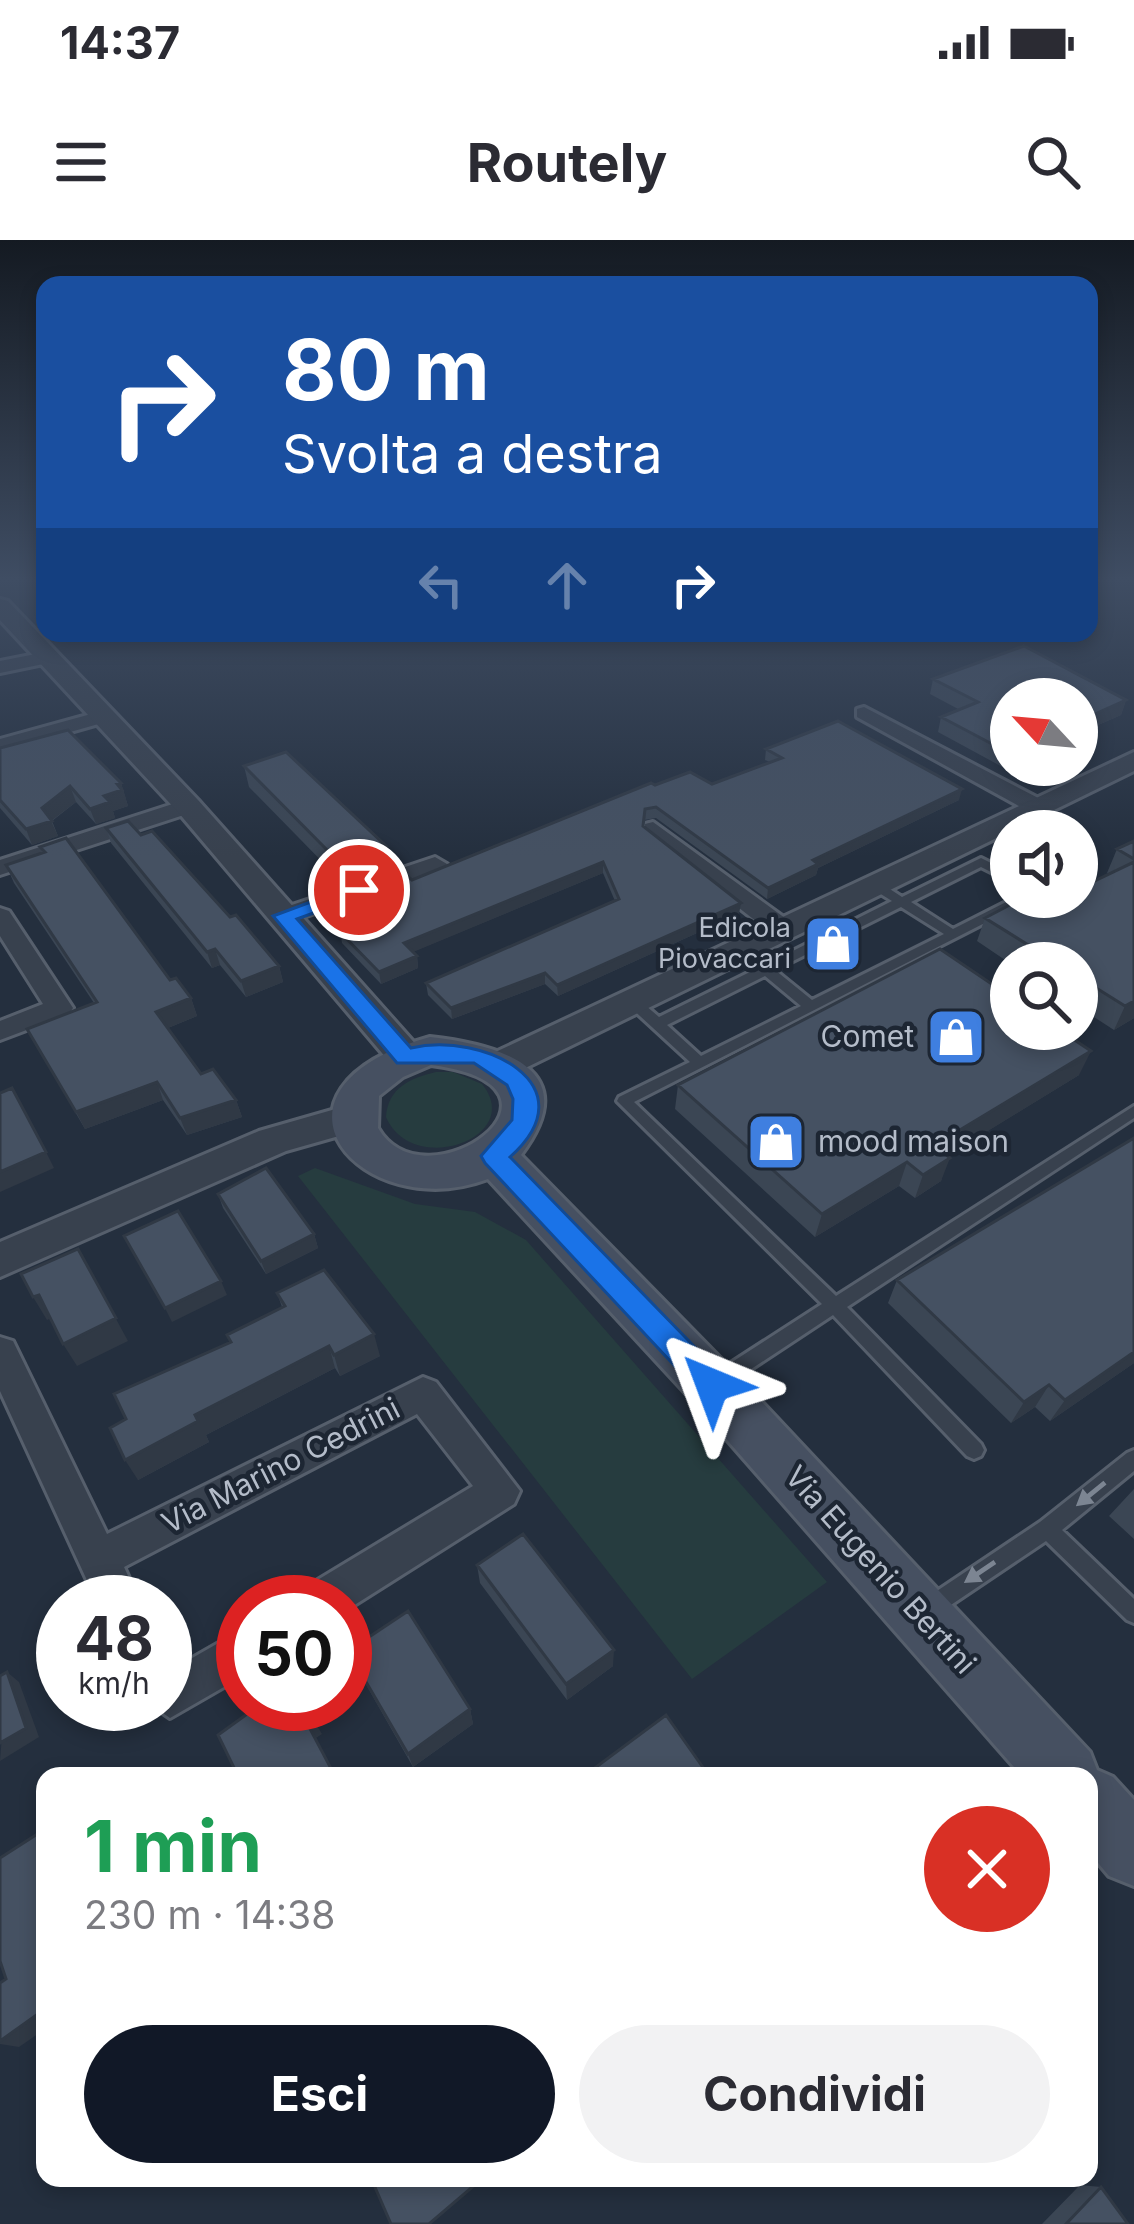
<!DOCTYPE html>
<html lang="it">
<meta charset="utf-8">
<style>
body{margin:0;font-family:Inter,sans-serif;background:#f2f2f3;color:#2b2b33;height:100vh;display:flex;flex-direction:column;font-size:45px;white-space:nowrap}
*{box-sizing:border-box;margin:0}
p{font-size:39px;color:#7c7c81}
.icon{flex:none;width:66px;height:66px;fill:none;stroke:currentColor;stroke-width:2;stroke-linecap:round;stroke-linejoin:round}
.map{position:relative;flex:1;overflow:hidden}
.details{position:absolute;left:36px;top:1527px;width:1062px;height:420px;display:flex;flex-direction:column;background:#fff;border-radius:24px;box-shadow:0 6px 18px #0003}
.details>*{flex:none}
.banner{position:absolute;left:36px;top:36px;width:1062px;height:366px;border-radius:24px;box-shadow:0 6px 18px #0003;background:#1a4fa0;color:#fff;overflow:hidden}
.needle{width:78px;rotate:296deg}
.controls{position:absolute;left:990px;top:438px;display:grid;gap:24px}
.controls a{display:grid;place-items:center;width:108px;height:108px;border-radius:50%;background:#fff;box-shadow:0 6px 18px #0003;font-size:60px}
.speed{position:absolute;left:36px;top:1335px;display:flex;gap:24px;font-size:60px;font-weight:700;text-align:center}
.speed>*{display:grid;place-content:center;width:156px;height:156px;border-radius:50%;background:#fff;box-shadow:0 6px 18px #0003;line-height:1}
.speed small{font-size:30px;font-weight:400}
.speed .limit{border:18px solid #d22;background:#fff;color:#111}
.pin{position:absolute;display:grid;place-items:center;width:102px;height:102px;color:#fff;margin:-51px;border:6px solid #fff;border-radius:50%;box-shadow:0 3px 12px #0007}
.me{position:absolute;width:132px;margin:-66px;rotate:316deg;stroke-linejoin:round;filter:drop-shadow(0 0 9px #0008)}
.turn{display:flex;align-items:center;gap:42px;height:252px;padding:0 48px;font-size:54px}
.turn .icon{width:156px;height:156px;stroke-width:2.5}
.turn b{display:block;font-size:84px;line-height:102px}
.lanes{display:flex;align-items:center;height:114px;padding:0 48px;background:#0003;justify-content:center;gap:60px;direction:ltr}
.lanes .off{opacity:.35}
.round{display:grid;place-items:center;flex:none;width:126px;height:126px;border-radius:63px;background:#f2f2f3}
.summary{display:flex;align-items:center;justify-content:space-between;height:204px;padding:0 48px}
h1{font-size:72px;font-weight:700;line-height:90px;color:#1e9e55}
.cta{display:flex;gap:24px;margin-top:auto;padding:24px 48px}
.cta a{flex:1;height:138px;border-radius:72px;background:#111827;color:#fff;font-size:48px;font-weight:700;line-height:138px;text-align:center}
.cta a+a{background:#f2f2f3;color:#2b2b33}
.status{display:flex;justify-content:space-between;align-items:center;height:84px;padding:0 60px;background:#fff;direction:ltr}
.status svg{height:33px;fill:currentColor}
header{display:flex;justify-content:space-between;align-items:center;height:156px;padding:0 48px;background:#fff;font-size:54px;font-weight:700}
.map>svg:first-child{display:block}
.green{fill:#263c3f}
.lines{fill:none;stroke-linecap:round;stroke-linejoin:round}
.service-casing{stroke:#565f6c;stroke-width:6}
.minor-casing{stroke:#565f6c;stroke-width:6}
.tertiary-casing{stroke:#565f6c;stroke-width:6}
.secondary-casing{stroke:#565f6c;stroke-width:6}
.service{fill:#38414e;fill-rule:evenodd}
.minor{fill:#38414e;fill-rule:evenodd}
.tertiary{fill:#38414e;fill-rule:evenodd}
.secondary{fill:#465061;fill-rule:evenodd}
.wall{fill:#3b4654}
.shaded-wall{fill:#303945}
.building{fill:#455162;stroke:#303945;stroke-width:3}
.oneway{fill:#7c8592}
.route{fill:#1a73e8;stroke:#114b97;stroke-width:3}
.labels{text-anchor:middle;stroke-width:9;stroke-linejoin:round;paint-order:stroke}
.far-poi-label{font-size:27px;fill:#b4bcc9;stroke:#1d2633;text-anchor:end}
.poi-label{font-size:30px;fill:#b4bcc9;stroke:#1d2633;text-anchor:end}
.street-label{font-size:30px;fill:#b4bcc9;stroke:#1d2633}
</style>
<div class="status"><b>14:37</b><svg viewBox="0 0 49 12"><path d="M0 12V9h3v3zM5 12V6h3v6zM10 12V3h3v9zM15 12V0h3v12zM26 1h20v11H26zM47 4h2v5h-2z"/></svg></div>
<header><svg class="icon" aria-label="menu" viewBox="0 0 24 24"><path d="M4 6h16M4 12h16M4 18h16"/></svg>Routely<svg class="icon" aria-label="search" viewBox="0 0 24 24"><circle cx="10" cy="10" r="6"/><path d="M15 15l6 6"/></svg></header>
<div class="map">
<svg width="1134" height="1984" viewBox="0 0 1134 1984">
<rect width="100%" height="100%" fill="#242f3e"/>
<path class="green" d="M436,832H453L482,844C526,898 412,938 386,877C388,848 410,838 436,832Z
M315,928L415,964L475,972L526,1000L827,1342L692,1439L298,936Z"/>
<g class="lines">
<defs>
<path id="service" d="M981,618L1011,633V642L981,627L911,662L953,689L1016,657H1032L1030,660L634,862L836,1056L1134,866V878L847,1067L981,1204L984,1210L981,1216L974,1219L967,1216L833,1075L724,1147L718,1149L712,1147L709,1141L712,1135L822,1064L617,861L619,857L690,822L628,765V759H638L659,777L756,729L753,725L755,722L767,724L892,661L868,646V640H876L902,657ZM901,667L944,694L812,760L775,730ZM765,736L801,766L701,816L667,785Z
M1134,1210V1231L1062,1290L1134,1359V1383L1127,1380L1046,1301L936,1375L929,1378L922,1375L919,1368L922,1361L1040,1282L1127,1213Z"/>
<path id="minor" d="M46,412L53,414V422L0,433V421Z
M864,467L1044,561L1047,566L1044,571H1028L857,477V469Z
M102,471L109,473V481L0,512V499Z
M188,559L196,561V571L0,635V620Z
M653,582L789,681L793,687L789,693H771L645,594V584Z
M435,617L447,624L444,629L292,681H274L270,676L274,671Z
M0,668L9,671L73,768L69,774L0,800V781L43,764L0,696Z
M0,1097L13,1101L107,1294L423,1137L436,1142L520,1251L514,1264L345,1371V1362H300L306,1347L473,1246L417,1174L124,1327L140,1362H97L0,1151Z
M243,1389V1436L170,1478L150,1464H165V1426L173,1429Z"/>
<path id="tertiary" d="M0,359L8,361L198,560L419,808L424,817L419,826L406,829L393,826L178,572L0,380Z
M1134,512V531L513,834L500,838L487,834L482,825L487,816Z
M353,864L367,868L372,878L367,888L286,911L0,1037V1002L259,891Z"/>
<path id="secondary" d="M430,797C501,805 586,829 521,915L731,1129L1090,1512L1097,1530L1113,1537L1134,1560V1646L1109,1636L1089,1612V1536H1022L693,1161L488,939C362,986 241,850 430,797ZM431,825C597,846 426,970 378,888L379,856L403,837Z"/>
</defs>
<use href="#service" class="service-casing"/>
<use href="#minor" class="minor-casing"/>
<use href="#tertiary" class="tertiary-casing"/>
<use href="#secondary" class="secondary-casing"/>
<use href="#service" class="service"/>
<use href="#minor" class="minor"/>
<use href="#tertiary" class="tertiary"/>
<use href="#secondary" class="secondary"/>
</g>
<path class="wall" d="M933,439L1126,460L1121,475L1089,489L1088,506L1077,510V459H1011V525H1044L1019,536L938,492L941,477L960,470L930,454Z
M0,508L121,543L128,566L113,571L115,578L96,584L76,562L52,581L58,596L32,605L0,568Z
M766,509L959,560L818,628L816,635L767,659L656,578L644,580L643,587L739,674L558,756L545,744L452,779L428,755L426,743L615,661L603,633L412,712L417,716L418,728L381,744L342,703L341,697L326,682L324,671L360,657L359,651L412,640L655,545L712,544L770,522L765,520Z
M244,526L386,606L389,628L343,643L249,547Z
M106,588L141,595L230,677L279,726L283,742L246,757L220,725L212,728L111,603Z
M1134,601V778L1114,790L1077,766V723L1011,724L977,701L985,678L1086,645L1109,634L1107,633L1117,609Z
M40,607L170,740L191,758L197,776L168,788L201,834L236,860L242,877L187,895L163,860L85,889L27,789L94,763L14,643L6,625L43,613Z
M1079,835L948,915L941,941L915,958L899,946L815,997L675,869L678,845Z
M218,954L314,994L318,1008L266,1034L223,968Z
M897,1040L1134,1123L1050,1181L1035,1167L1011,1183L888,1063Z
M277,1053L380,1116L340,1136L335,1128L206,1195L209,1202L138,1240L126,1179L230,1102L227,1095L282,1067Z
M1134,1249V1299L1109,1276Z
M477,1325L613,1426L567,1460L480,1343Z
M348,1411L470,1469L473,1484L413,1527L356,1427Z
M1080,1945L1101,1947L1128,1984H1042Z"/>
<path class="shaded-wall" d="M1126,460L1121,475L1077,494V482Z
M1093,491L1088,506L1077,510V498Z
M1022,525H1044L1019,536Z
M121,543L128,566L113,571L115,578L96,584L90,569L117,544Z
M70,546L76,562L51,581L58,596L32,605L26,589L42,568Z
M962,549L959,560L818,628L816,635L767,659L768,648L813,620Z
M386,606L389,628L343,643L339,622Z
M603,622V633L406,715L404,703Z
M741,663L739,674L558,756L557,745Z
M215,709L220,725L212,728L207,712Z
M417,716L418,728L381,744L379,732Z
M279,726L283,742L246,757L241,741Z
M545,733V744L452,779L451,768Z
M191,758L197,776L163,790L156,772Z
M1134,761V778L1114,790L1125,766Z
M1091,811L1079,835L926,929L935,905Z
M157,842L163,860L85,889L76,872Z
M236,860L242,877L187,895L180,878Z
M46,912L54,928L0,952V932Z
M950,918L941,941L915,958L923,935Z
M907,922L899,946L815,997L822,974Z
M314,994L318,1008L266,1034L261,1021Z
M78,1009L128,1101L77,1126L63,1104Z
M221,1041L227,1055L172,1082L165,1068Z
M39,1055L53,1077L47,1080L33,1057Z
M374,1094L380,1116L340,1136L334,1115Z
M329,1106L335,1128L206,1195L209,1202L138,1240L125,1220L195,1175Z
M1134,1112V1123L1050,1181L1065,1160Z
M1049,1145L1035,1167L1011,1183L1024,1162Z
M614,1410L613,1426L567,1460L566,1444Z
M7,1432L19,1442L39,1497L0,1521Z
M304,1464L322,1494L316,1498L336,1536L308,1485Z
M470,1469L473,1484L413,1527L408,1514Z
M45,1769V1789L19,1807L0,1804V1801Z"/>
<path class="building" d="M1024,406L1126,460L1077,482V459H1011V514L941,477L978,462L933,439Z
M838,481L962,549L813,620L818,624L768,648L656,567L645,569L643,586L741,663L557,745L545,733L451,768L426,743L619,659L603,622L404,703L417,716L379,732L340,692L343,690L324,671L364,656L359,651L406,635L412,640L651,543L655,545L690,532L712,544L782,518L766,509Z
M1077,483L1093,491L1077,498Z
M68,490L121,543L117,544L122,550L104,556L110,562L90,569L70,546L42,568L52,581L26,589L0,560V508Z
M286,512L386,606L339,622L244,526Z
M128,581L141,595L152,591L230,677L236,675L279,726L241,741L215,709L207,712L106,588Z
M66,598L170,740L176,738L191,758L156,772L201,834L213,829L236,860L180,878L157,842L76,872L27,789L97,762L6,625L45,612L40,607Z
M1134,601V619L1117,609Z
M1134,622V761L1125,766L1077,736V723H1057L985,678L1025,657H1077V640L1086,645Z
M940,709L1011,757V789H1058L1091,811L935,905L950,918L923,935L907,922L822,974L678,845Z
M12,848L46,912L0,932V853Z
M1134,898V1112L1065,1160L1049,1145L1024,1162L897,1040Z
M266,928L314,994L261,1021L218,954Z
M178,971L221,1041L165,1068L124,996Z
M78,1009L116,1078L63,1104L39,1055L33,1057L21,1034Z
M324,1030L374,1094L334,1115L329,1106L195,1175L198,1181L125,1220L110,1188L126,1179L114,1154L231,1102L227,1095L285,1066L277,1053Z
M523,1294L614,1410L566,1444L477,1325Z
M408,1371L470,1469L408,1514L348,1411Z
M7,1432L26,1488L0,1503V1436Z
M261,1464H304L314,1481L308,1485L335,1536H238L218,1495Z
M666,1475L709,1536H584Z
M39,1593L45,1608V1769L0,1801V1743L6,1739L0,1721V1618Z
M371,1938H483L429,1984H391Z
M1101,1947L1128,1984H1066Z"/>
<defs><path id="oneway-solid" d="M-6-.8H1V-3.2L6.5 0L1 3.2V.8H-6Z" transform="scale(3)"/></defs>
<g class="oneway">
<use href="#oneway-solid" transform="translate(1091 1254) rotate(141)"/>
<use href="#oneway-solid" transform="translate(980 1332) rotate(146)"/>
</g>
<linearGradient id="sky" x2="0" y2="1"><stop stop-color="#141a22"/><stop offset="0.55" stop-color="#3f4d63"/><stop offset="1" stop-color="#3f4d63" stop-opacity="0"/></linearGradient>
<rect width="1134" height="617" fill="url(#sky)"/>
<path class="route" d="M359,644L366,646V654L297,679L411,808C483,791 591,845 510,917L723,1136L727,1145L723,1154L712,1158L701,1154L485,923L481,916L512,880L513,859L507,845L474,823H397L273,676Z"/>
<defs>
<symbol id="shop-square" viewBox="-11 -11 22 22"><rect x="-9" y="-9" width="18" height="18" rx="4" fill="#3f7fe0" stroke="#1d2633"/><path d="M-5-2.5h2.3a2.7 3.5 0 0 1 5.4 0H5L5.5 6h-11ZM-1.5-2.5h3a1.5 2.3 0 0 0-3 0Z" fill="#fff"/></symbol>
</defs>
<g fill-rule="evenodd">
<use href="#shop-square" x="800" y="671" width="66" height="66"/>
<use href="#shop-square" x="923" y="764" width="66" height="66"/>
<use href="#shop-square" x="743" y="869" width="66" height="66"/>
</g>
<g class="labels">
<g class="far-poi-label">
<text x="791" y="697">Edicola<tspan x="791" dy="31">Piovaccari</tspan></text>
</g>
<g class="poi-label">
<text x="914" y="807">Comet</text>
<text x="818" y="912" text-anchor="start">mood maison</text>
</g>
<g class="street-label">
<text transform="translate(281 1226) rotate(-27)" y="10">Via Marino Cedrini</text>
<text transform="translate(880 1330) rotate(48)" y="10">Via Eugenio Bertini</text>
</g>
</g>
</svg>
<div class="controls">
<a><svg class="needle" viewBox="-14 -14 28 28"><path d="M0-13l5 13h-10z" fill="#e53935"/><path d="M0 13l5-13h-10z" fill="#7c7c81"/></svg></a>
<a><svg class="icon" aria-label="sound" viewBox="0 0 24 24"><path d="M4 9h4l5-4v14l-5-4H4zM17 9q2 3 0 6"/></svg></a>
<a><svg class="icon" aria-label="search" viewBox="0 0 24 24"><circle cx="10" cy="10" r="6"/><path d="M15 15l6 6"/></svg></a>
</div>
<div class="speed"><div>48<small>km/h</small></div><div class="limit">50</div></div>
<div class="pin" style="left:359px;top:650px;background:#d93025"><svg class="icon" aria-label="arrive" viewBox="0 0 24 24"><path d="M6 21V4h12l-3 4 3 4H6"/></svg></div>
<svg class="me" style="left:712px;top:1145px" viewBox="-20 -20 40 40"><path d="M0-17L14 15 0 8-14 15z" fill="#1a73e8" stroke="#fff" stroke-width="4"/></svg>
<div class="banner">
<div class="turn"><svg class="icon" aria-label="right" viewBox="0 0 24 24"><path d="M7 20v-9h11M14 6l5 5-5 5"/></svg><div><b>80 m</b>Svolta a destra</div></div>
<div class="lanes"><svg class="icon off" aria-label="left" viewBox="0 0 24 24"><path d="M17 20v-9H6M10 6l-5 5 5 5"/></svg><svg class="icon off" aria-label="ahead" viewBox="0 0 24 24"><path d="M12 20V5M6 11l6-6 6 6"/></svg><svg class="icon" aria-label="right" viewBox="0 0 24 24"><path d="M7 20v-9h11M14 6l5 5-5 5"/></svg></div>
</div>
<section class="details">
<div class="summary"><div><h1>1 min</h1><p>230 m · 14:38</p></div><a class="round" style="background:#d93025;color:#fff"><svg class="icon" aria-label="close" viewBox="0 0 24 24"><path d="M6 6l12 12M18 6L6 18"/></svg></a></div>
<div class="cta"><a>Esci</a><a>Condividi</a></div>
</section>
</div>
